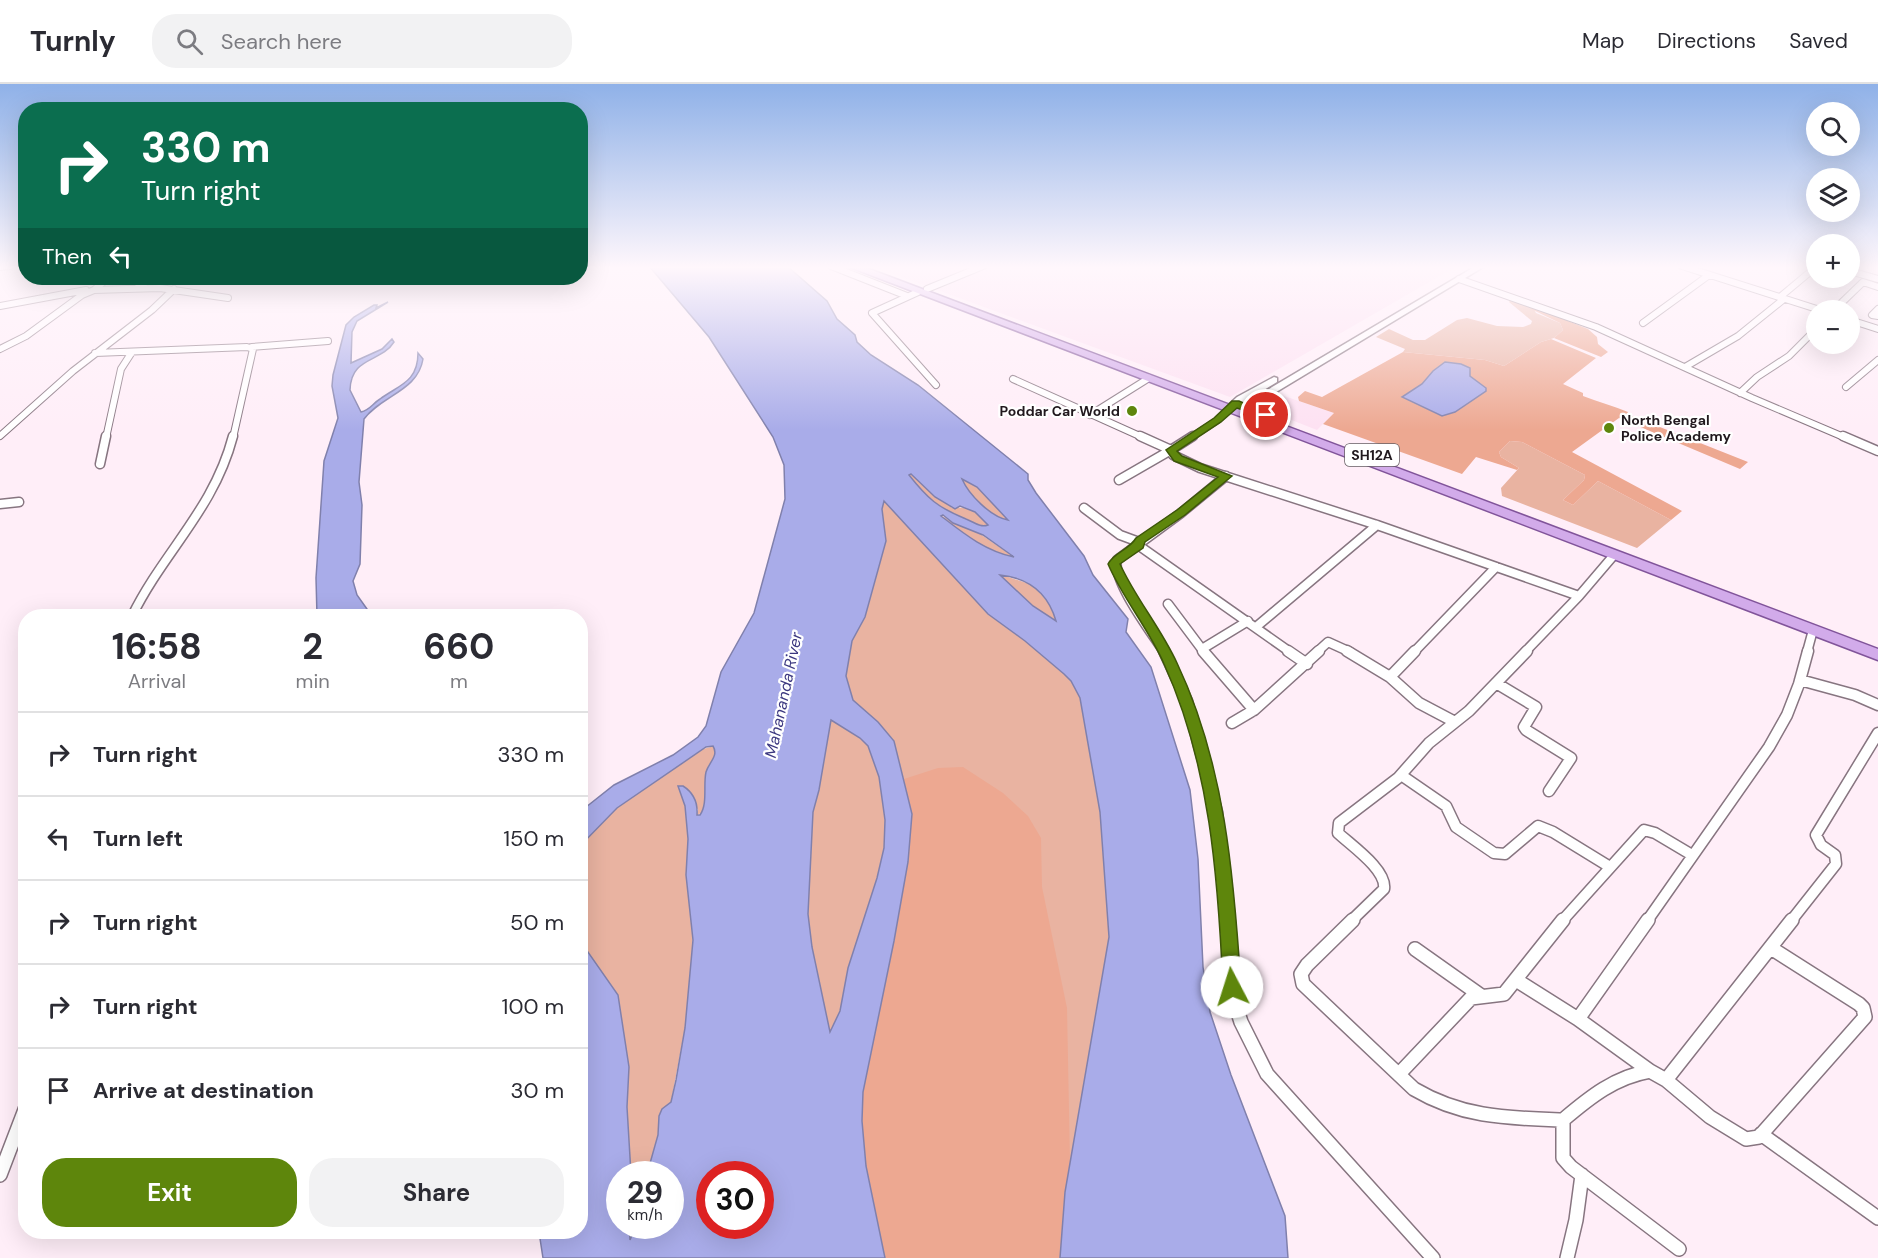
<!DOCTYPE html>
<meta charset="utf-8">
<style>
body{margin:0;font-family:"DM Sans",sans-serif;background:#f2f2f3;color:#2b2b33;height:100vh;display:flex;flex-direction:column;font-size:22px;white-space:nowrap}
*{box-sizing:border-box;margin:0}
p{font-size:20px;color:#7c7c81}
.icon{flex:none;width:33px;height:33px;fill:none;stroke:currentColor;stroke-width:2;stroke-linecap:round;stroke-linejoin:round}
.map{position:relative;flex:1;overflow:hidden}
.details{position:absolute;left:18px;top:525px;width:570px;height:630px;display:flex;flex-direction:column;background:#fff;border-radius:24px;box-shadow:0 6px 24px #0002}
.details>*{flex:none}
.banner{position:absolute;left:18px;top:18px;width:570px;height:183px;border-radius:24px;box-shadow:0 6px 24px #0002;background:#0b6e4f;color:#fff;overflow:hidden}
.fabs{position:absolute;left:1806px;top:18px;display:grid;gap:12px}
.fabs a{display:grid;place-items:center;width:54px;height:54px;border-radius:50%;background:#fff;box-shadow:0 6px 24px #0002;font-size:30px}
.speed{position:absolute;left:606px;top:1077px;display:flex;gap:12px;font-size:30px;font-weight:700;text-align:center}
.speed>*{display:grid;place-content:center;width:78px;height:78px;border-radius:50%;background:#fff;box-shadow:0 6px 24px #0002;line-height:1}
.speed small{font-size:15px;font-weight:400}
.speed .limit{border:9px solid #d22;background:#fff;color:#111}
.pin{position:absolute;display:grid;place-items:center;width:51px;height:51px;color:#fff;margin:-26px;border:3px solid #fff;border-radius:50%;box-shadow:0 2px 6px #0007}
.me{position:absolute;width:66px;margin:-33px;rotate:355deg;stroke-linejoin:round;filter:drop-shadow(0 0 4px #0008)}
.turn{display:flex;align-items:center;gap:21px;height:126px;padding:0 24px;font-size:27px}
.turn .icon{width:78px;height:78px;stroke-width:2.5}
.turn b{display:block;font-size:42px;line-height:51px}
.then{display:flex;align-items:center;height:57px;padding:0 24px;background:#0003;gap:12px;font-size:22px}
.eta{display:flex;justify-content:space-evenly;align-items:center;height:102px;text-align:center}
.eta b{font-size:36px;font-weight:700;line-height:42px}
.button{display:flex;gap:12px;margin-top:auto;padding:12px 24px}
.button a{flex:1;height:69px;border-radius:24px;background:#5e860c;color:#fff;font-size:24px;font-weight:700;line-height:69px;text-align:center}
.button a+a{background:#f2f2f3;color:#2b2b33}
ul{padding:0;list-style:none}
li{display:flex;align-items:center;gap:18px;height:84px;padding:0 24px;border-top:2px solid #e1e1e2}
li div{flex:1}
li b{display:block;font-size:22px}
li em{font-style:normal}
header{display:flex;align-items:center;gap:36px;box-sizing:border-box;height:84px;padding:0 30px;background:#fff;border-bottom:2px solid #e1e1e2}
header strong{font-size:28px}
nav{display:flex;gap:33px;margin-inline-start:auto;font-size:21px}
.search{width:420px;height:54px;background:#f2f2f3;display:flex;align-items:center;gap:15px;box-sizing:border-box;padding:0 21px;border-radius:24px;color:#7c7c81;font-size:22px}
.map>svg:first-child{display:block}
.built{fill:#fde1f2}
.green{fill:#e9b3a1}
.forest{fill:#eda891}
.water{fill:#a9ace9;stroke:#8080ac;stroke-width:1.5;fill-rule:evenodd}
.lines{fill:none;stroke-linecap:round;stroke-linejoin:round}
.minor-far3-casing{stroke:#877580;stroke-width:8}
.minor-far2-casing{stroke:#877580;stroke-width:11}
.minor-far1-casing{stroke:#877580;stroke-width:13}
.minor-casing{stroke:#877580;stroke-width:16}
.tertiary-casing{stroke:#877580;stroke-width:3}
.primary-casing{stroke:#81549a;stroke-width:3}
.minor-far3{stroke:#fff;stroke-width:6}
.minor-far2{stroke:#fff;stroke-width:8}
.minor-far1{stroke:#fff;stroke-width:10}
.minor{stroke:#fff;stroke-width:13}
.tertiary{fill:#fff;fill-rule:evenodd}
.primary{fill:#d2abea;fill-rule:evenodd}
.route{fill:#5e860c;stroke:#3d5708;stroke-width:1.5}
.poi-dot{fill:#5e860c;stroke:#fff;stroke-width:2}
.labels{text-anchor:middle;stroke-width:4.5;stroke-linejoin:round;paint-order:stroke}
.far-poi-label{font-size:14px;font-weight:bold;fill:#21191e;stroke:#fff;text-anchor:end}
.shield{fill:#fff;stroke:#645e62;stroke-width:1.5}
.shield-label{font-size:14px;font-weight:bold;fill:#21191e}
.water-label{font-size:16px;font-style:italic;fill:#3c3880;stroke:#fff}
</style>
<header>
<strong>Turnly</strong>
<div class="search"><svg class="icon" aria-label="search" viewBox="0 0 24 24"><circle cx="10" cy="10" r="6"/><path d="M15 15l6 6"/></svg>Search here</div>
<nav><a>Map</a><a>Directions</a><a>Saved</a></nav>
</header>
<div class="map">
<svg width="1878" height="1174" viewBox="0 0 1878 1174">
<rect width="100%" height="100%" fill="#ffeef8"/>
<path class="built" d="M872,182H1457L1230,313Z
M1281,311L1334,329L1317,346L1261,324Z"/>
<path class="green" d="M1511,215L1533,223L1536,229L1560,239L1563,246L1554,254L1541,258L1504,282L1485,276L1403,268L1405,265L1376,253L1389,245L1413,256H1425L1457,236L1467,234L1497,242L1523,243L1531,240L1532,237L1509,218Z
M1510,357L1522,358L1585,391L1584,396L1563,416L1573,421L1598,397L1671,436L1637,464L1502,412L1501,404L1519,384L1501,373L1499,368Z
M911,390L935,413L943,416L952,424C968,422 978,428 989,441C980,444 975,438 966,435C940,424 925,414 909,391Z
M962,395L977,403L1008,436C991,433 969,411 962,395Z
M884,417L988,530L1025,557L1064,590L1071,597L1080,614L1100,728L1109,853L1065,1108L1060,1174H885L912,730L894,657L878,638L853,616L846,592L852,557L865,533L886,457L882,425Z
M941,431L953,439L976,447L1015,474C989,467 959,452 941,431Z
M999,490L1033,501L1051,522L1057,537C1037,526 1011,510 999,490Z
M831,635L860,654L868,662L879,693L885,736L884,764L877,794L848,884L840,927L830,949L812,863L808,830L813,728L819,706Z
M714,662L716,670L708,683L703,728L697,731L698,725L685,722L689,763L686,791L693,856L685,944L671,1018L662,1025L659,1032L658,1051L647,1090H631L627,1023L629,983L624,957L594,880L581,858V761L617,724L703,665Z"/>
<path class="forest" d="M1533,223L1588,245L1597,253L1598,260L1608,268L1601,273L1554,254L1563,246L1560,239L1531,225Z
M1551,255L1596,274L1563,300L1583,309V312C1599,318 1613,322 1628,328L1627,330L1748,378L1740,385L1619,334L1572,368L1682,427L1671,436L1598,397L1573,421L1563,416L1584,396L1585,391L1522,358L1510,357L1499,368L1501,373L1519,384L1517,386L1476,373L1462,390L1323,340L1334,329L1299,317L1298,313L1305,307L1322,313L1403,268L1485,276L1504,282L1541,258Z
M963,683L1003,709L1028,732L1041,754L1042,803L1067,924L1070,1079L1065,1108L1060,1174H885L866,1082L862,1037L863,1008L894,857L908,778L912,730L904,695L938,684Z"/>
<path class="water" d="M649,182H787L827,217L837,235L855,251L857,258L871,271L918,301L1028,390V396L1036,409L1084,472L1093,491L1128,535L1126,548L1151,583L1190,706L1198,775L1203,883L1210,928L1231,991L1285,1132L1288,1174H1060L1065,1108L1109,853L1100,728L1080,614L1071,597L1064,590L1025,557L988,530L884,417L882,425L886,457L865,533L852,557L846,592L853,616L878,638L894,657L912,730L908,778L894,857L863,1008L862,1037L866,1082L885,1174H543L539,1148H580L581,858L618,911L629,983L627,1023L631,1090H620V1142H629L630,1156L636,1142H670V1090H647L658,1051L659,1032L662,1025L671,1018L676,996L685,944L693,856L686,791L688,755L685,722L678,702H683C694,709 698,718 697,731H700C708,720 703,701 706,688C709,678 719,672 713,662L706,663L617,724L581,761V727L614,701L673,671L698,653L706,642L721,588L754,529L785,415L784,381L773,353L709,253ZM911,390L935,413L955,425L960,422L975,428L988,441C980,444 974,438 966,435C937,423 928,415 909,391ZM962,395L977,403L1008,436C991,433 969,411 962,395ZM943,431L953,439L983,451L1014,473C985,467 963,449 941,432ZM1000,491C1028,494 1048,509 1056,537L1033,522ZM831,636L860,654L868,662L879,693L885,736L884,764L877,794L848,884L840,927L830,948L812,863L808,830L813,728L819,706ZM710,1090H760V1142H710Z
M388,218L357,237L352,248L351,279L382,265L392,255L394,258C381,279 351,272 350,306L361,328C370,326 372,320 380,315C399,301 418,298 418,269L423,275C418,307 382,311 364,335L359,398L362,421L360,480L353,497L357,511L367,525V532H317L316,494L324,377L338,334L332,302L333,291L346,241L354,233L374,221H377L376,224Z
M1445,278L1461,280L1470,284V292L1486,304V307L1455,328L1442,332L1402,313L1422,300L1433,287Z"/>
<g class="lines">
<defs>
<path id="minor-far3" d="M831,182L907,212
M1682,182L1820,226
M0,183L10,182
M1850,187L1878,195
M108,194L94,206L160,204L228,214
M1459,195L1596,243L1752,314L1846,354
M137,204L152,194
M927,205L983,182
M918,208L872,229L936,301
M1780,213L1816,183
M0,222L86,206
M1878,225L1872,231L1878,232
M1834,226L1863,198L1878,203
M1850,236L1878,245
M1643,239L1709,191
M252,263L328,257
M0,265L26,252L82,211L94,206
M95,269L247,263L253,265L233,354
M1685,283L1738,252L1784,215
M1013,295L1144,354
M1846,303L1878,276
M1740,309L1757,293L1789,272L1816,245
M1090,331L1149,294
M0,352L73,287L152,226L174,205
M106,354L121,285L132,268
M1190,354L1218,336L1230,324"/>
<path id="minor-far2" d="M1193,352L1171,366L1173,371L1200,384L1377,441L1579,512
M1843,352L1878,367
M100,380L106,352
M1119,396L1171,366L1140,352
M0,420L19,418
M1084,424L1120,451L1139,458
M1138,461L1290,568
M1168,520L1204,568
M132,532C164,467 214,425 233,352
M1256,543L1377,441
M1202,565L1248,537
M1164,568C1152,549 1112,497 1117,476L1181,429L1226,392
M1317,568L1328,558L1350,568
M1414,568L1496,483
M1525,568L1579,512L1614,471
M1807,568L1813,546"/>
<path id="minor-far1" d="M1164,567L1187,617L1217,728L1228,837
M1203,567L1254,626
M1288,567L1307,580
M1347,567L1390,593L1419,619L1455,638
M1390,593L1415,567
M1800,596L1855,611L1878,621
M1496,599L1536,623L1524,643L1526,646L1571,674L1549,707
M1232,639L1254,626L1319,567
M1401,691L1446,722L1456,743L1494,769L1505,770L1538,742L1553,748L1610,783
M1351,837L1384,805C1387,786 1352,762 1338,749L1339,739L1398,694L1429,659L1469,627L1527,567
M1562,837L1644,746L1655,749L1692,771
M1647,837L1769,663L1787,631L1799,600L1808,567
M1791,837L1836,780L1835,771L1821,761L1816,751L1878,649"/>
<path id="minor" d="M1228,836L1234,916L1241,938L1267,990L1433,1174
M1353,836L1307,881L1301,890L1303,900L1414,1005C1463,1034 1508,1034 1563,1036C1590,1013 1615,993 1650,987L1666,996L1792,836
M1415,865L1480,911
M1516,896L1578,935L1650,987
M1578,935L1648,836
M1399,990L1471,914L1504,910L1563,836
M1666,996L1710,1033L1746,1055L1759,1053L1865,933L1863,924L1859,920L1771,864
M1563,1036V1074L1571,1083L1679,1165
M1761,1050L1878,1134
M0,1091L26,1023
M1567,1174L1576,1136L1582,1091"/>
<path id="tertiary" d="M1476,182H1485L1253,322L1240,331L1235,328L1247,318Z
M1274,293L1277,294V298L1230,327L1225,324L1237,313Z"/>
<path id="primary" d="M847,182H861L1878,565V576Z"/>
</defs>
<use href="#minor-far3" class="minor-far3-casing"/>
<use href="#minor-far2" class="minor-far2-casing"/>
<use href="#minor-far1" class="minor-far1-casing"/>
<use href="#minor" class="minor-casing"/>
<use href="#tertiary" class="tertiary-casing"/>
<use href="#primary" class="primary-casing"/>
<use href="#minor-far3" class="minor-far3"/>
<use href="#minor-far2" class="minor-far2"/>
<use href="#minor-far1" class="minor-far1"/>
<use href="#minor" class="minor"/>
<use href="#tertiary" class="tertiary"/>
<use href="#primary" class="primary"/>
</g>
<linearGradient id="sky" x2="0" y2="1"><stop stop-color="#8fb1e8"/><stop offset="0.53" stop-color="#fff7fc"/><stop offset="1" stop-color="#fff7fc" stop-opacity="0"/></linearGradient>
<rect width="1878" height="346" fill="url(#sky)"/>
<path class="route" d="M1232,317H1239L1271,331L1266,334L1237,324L1221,338L1177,367L1182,372L1232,392L1185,431L1145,458L1143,464L1120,480C1136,515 1161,544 1177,579C1225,680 1234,793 1241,903L1238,909L1232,911L1226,909L1223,903C1218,793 1210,681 1164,580C1149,545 1123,515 1108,480C1114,468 1129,466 1136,454L1177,426L1218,393L1174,377L1166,366L1214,334Z"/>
<g class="poi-dot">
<circle cx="1132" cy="327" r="6"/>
<circle cx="1609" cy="344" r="6"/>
</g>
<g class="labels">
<g class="far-poi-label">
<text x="1120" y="332">Poddar Car World</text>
<text x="1621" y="341" text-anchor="start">North Bengal<tspan x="1621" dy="16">Police Academy</tspan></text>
</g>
<rect class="shield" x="1345" y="360" width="54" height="22" rx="4.5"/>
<g class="shield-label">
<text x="1372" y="376">SH12A</text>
</g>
<g class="water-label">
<text transform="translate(783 611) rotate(-78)" y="6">Mahananda River</text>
</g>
</g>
</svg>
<div class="fabs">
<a><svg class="icon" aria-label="search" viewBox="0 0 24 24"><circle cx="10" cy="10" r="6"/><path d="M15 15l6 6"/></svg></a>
<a><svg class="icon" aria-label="layers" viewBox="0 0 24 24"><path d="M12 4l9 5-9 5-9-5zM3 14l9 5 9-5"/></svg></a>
<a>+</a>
<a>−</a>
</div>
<div class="speed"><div>29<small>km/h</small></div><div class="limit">30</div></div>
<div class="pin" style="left:1266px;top:331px;background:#d93025"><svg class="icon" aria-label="arrive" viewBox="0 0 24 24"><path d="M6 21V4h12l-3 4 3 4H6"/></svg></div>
<svg class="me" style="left:1232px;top:903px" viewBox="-20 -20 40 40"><circle r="19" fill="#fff"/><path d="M0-13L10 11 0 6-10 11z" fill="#5e860c"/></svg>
<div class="banner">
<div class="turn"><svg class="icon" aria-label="right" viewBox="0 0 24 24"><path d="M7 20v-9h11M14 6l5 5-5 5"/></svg><div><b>330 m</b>Turn right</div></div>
<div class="then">Then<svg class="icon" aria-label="left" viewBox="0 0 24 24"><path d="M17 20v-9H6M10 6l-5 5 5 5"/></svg></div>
</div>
<section class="details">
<div class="eta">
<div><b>16:58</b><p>Arrival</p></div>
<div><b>2</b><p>min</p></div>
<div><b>660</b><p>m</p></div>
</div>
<ul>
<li><svg class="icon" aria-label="right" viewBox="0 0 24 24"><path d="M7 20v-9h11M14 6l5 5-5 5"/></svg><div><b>Turn right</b></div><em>330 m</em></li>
<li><svg class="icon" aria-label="left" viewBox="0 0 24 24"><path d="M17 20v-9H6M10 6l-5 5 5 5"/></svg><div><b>Turn left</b></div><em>150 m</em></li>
<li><svg class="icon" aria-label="right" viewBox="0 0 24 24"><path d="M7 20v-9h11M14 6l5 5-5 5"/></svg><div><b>Turn right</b></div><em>50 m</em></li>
<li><svg class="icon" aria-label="right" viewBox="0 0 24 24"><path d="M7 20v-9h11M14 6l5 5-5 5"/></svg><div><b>Turn right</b></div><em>100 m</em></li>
<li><svg class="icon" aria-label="arrive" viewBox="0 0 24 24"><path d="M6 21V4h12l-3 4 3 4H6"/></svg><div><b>Arrive at destination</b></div><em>30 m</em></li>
</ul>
<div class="button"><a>Exit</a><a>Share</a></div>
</section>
</div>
